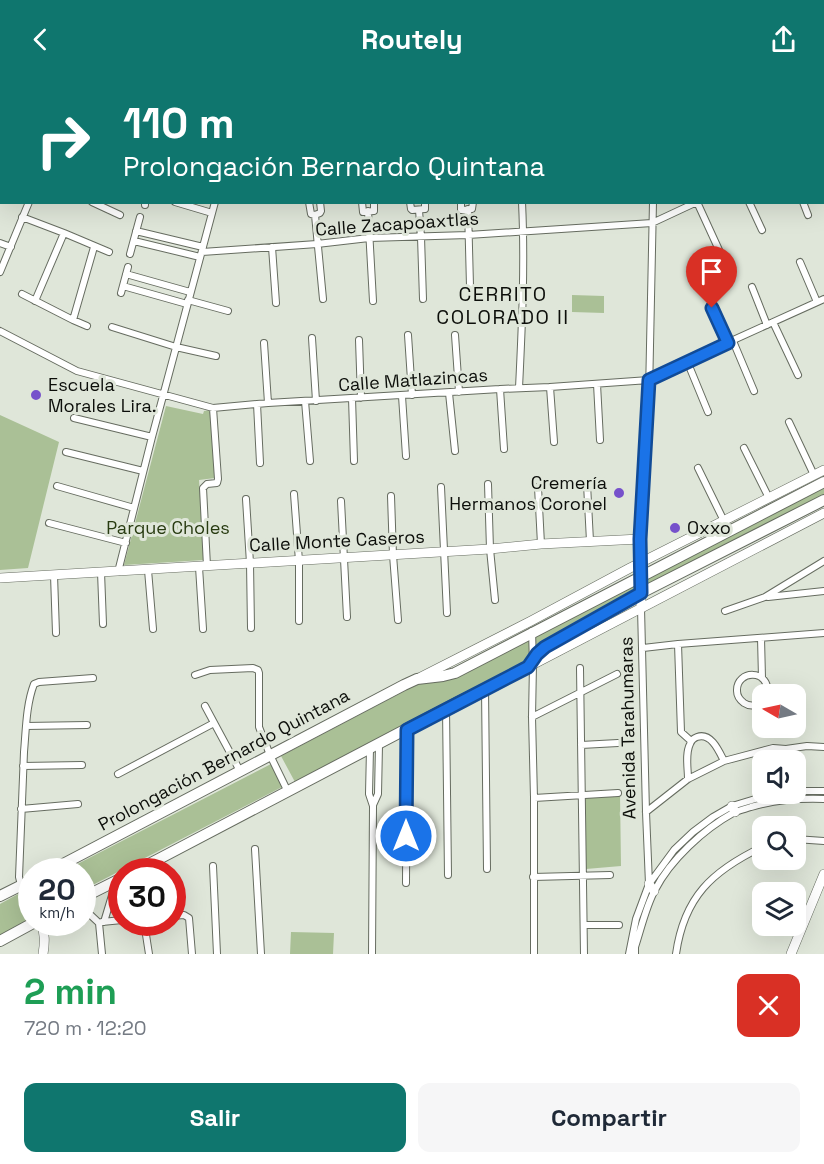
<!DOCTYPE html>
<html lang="es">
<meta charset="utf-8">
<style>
body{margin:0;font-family:"Space Grotesk",sans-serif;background:#f6f6f7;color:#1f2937;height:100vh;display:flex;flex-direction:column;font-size:22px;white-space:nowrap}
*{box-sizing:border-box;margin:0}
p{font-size:20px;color:#747a83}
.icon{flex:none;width:33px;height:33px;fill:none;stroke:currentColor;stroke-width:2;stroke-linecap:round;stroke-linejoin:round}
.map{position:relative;height:876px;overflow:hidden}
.side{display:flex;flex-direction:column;background:#fff;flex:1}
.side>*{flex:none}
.guide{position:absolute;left:0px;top:0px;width:825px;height:126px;box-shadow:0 6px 24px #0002;background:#0f766e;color:#fff;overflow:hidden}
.needle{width:39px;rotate:279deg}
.fabs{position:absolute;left:752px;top:606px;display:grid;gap:12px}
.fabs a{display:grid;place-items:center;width:54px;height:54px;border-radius:12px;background:#fff;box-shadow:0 6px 24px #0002;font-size:30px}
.speed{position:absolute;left:18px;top:780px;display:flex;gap:12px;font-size:30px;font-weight:700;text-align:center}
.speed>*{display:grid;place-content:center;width:78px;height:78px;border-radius:50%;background:#fff;box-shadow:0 6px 24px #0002;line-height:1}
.speed small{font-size:15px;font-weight:400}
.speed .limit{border:9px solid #d22;background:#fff;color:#111}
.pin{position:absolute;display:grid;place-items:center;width:51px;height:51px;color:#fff;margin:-62px -26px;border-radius:50% 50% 50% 0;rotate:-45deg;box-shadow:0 0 6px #0007}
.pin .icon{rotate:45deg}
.me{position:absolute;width:66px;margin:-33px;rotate:0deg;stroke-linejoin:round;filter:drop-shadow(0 0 4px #0008)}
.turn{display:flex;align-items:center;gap:21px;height:126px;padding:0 24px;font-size:27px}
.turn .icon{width:78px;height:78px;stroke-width:2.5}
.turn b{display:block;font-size:42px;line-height:51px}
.round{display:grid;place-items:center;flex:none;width:63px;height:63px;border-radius:12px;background:#f6f6f7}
.summary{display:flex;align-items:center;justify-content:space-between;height:102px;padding:0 24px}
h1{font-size:36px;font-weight:700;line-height:45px;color:#1e9e55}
.primary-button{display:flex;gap:12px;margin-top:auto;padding:12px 24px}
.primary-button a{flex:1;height:69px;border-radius:12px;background:#0f766e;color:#fff;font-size:24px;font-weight:700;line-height:69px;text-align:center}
.primary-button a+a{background:#f6f6f7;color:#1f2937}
header{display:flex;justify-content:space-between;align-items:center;height:78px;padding:0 24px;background:#0f766e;color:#fff;font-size:27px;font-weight:700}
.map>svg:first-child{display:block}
.green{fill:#aac096}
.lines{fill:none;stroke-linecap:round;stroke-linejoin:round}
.street-casing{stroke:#666c60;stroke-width:8}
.secondary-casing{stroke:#666c60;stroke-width:10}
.primary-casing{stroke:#666c60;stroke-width:12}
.street{stroke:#fff;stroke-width:6}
.secondary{stroke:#fff;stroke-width:9}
.primary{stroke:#fff;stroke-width:10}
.route-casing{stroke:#114b97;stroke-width:15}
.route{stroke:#1a73e8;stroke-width:10}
.poi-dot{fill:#7651cb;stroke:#dfe6d9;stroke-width:2}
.labels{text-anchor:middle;stroke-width:6;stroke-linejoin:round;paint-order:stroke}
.street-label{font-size:18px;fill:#0c0e0a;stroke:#dfe6d9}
.poi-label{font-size:18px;fill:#0c0e0a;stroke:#dfe6d9;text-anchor:start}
.park-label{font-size:18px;fill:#283b11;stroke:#dfe6d9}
.neighbourhood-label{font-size:20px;letter-spacing:1.5px;fill:#0c0e0a;stroke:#dfe6d9}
</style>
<header><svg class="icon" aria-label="back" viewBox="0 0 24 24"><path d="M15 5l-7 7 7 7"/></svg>Routely<svg class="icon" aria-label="share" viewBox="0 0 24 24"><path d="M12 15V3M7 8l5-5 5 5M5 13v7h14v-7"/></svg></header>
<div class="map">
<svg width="824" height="876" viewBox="0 0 824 876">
<rect width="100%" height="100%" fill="#dfe6d9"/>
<path class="green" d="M572,217L604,218V235L572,234Z
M166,328L203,336L204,333L211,332L215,400L199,402L204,482L124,487Z
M0,337L59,364L28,490L0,492Z
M824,406V417L781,438L527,584L295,704L281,678L414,608L425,604Z
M271,686L282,709L83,812L82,794H62Z
M620,716L621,788L586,791L585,719Z
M20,815L31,837V842L0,858V826Z
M291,854L334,855L333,876H290Z"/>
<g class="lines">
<defs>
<path id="street" d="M8,0L12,2
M110,0L113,2
M388,0V2
M473,0V2
M653,0V2
M36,2L37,0
M79,2L80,0
M249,2L250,0
M320,2V0
M444,2L459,0
M523,2V0
M0,38H2
M0,87L2,83
M92,124L120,137
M175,124L212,135
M309,124L311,136L315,137L320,135L321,133L320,124
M362,124L363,134L374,133V124
M410,124L411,131L412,132L425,131V124
M461,124V132H463L472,131L473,124
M697,124L719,172
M749,124L762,152
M803,124L808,137
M145,127V124
M468,131L470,208
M419,132L421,159L423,221
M368,133L373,223
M315,137L323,221
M22,139L64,155L109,174
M136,153L203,169
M134,163L200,179
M0,165L11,169
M272,169L276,225
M202,174L317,166L369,160L468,157L652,145L697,124
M130,176L140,139
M800,184L817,224
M0,194L29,124
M126,196L190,214
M123,208L187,226
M752,209L767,247
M121,215L128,189
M22,216L73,242L87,248
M188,222L228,233
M35,223L64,155
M712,230L728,265
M73,242L94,169
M773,244L798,297
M112,249L176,269L216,278
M0,253L77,293L213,330L268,325L500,311L550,309L649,302L687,283L824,221
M408,257L412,317
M455,257L459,314
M312,260L316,323
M359,262L361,320
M733,263L754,313
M264,265L268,325
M687,283L708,334
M597,306L600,362
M550,309L554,364
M519,310C522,248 525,186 522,124
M500,311L504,371
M449,315L455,373
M402,318L406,378
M352,320L354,383
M305,323L310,383
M257,326L260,385
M74,340L152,359
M789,344L814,397
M744,370L769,420
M66,374L143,393
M698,390L724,443
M488,406L490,471L495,522
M587,406L590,463
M57,408L134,430
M441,409L447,535
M538,409L541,466
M294,416L299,483V543
M391,418L393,477L398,542
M246,421L250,485L251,550
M341,423L347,539
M49,445L126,465
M640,461L649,316L653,124
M207,488L203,410L207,406L217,405L218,401L213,330
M199,489L203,551
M148,492L153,551
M101,494L103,546
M118,494L152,359L215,124
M54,497L56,555
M768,519L824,513
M641,530L646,734L649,806
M725,533L765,519L824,483
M532,553L533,586L532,639L534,720V876
M761,560L762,600
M678,566L681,654L691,663
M643,570L678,566L824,555
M580,590L584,876
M195,597L210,592L253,590L258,592L259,595V649L270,677L288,714
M485,611L487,791
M762,624C756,628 750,629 744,625C740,622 737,618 737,613C736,591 771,591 767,616
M205,628L240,693
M446,630L448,797
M532,639L617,596
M26,648L87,647
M581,667L618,665
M370,671L369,716L373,728L372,876
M23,688L82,687
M118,696L214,645
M688,701C688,690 685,676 690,666C691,663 694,660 697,659C711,654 719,673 724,683
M795,713H824
M534,720L618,715
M373,727L378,716L379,667
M21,731L78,726
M646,734L688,701L724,683L773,670L786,671L807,668L824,669
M795,761L824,763
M255,771L261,876
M213,788L217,876
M533,799L610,797
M406,805L407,652
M21,807L19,799C21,757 22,716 24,674C26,652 26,627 34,606L39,604L93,600
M82,829L99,845L102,876
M172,838L184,837L189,840L192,876
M102,844L122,842
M104,844L116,804
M144,844L149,876
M585,847H619
M629,876L636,841L649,806L674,772L693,754L713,739L732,728L772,716
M635,876V869C641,851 646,828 655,812C670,782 704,751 733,735C739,732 745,731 751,729C775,722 798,720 824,721
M676,876C684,819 712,793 762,769"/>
<path id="secondary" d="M0,500L490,471L541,466L640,461L641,530
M528,589L824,435
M421,599L531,543L630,490L824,392
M732,728L735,734
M649,806L654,813
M21,807L32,827
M41,844C45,856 45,864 43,876
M791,876L824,796"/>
<path id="primary" d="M48,794L404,607L417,601L443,598L455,595L824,404
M134,794L456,625L520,594L528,589L537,576L545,569L641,515L824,422
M0,818L32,802
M82,820L122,800
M0,863L35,844"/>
</defs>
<use href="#street" class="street-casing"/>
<use href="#secondary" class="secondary-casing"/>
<use href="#primary" class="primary-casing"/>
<use href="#street" class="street"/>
<use href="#secondary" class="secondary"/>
<use href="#primary" class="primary"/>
</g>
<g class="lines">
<defs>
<path id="route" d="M406,758L407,652L528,589L537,576L545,569L641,515L640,461L649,302L728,265L712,230"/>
</defs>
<use href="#route" class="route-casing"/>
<use href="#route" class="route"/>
</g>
<g class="poi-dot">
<circle cx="36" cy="317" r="6"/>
<circle cx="619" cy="415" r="6"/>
<circle cx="675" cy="450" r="6"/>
</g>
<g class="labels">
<g class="street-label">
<text transform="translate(397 146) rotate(-4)" y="6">Calle Zacapoaxtlas</text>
<text transform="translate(413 302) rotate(-4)" y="6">Calle Matlazincas</text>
<text transform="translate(337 463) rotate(-3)" y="6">Calle Monte Caseros</text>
<text transform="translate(628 650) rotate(-91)" y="6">Avenida Tarahumaras</text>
<text transform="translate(224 682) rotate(-28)" y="6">Prolongación Bernardo Quintana</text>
</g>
<g class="poi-label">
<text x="48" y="313">Escuela<tspan x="48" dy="21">Morales Lira.</tspan></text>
<text x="607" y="411" text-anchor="end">Cremería<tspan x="607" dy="21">Hermanos Coronel</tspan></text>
<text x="687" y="456">Oxxo</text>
</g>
<g class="park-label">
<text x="168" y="456">Parque Choles</text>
</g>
<g class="neighbourhood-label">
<text x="503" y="223">CERRITO<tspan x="503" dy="23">COLORADO II</tspan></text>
</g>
</g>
</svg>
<div class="fabs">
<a><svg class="needle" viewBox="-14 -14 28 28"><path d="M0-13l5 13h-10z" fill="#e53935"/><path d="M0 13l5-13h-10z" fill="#747a83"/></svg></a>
<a><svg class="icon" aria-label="sound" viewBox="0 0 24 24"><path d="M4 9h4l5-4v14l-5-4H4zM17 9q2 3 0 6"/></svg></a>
<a><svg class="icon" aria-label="search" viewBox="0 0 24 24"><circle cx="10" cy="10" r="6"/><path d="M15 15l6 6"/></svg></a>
<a><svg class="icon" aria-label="layers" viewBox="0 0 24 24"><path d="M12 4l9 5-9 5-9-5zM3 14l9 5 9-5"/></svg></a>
</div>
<div class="speed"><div>20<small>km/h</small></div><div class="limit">30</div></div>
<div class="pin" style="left:712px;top:230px;background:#d93025"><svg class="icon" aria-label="arrive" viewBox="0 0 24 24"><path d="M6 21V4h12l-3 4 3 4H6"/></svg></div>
<svg class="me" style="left:406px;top:758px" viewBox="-20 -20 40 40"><circle r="17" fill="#1a73e8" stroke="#fff" stroke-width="3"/><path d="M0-11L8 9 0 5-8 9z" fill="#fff"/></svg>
<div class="guide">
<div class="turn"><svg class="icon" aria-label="right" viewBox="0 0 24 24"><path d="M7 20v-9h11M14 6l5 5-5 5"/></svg><div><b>110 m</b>Prolongación Bernardo Quintana</div></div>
</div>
</div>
<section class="side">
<div class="summary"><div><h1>2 min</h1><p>720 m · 12:20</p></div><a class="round" style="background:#d93025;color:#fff"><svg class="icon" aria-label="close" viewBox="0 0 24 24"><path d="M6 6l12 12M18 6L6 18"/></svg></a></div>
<div class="primary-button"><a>Salir</a><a>Compartir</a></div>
</section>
